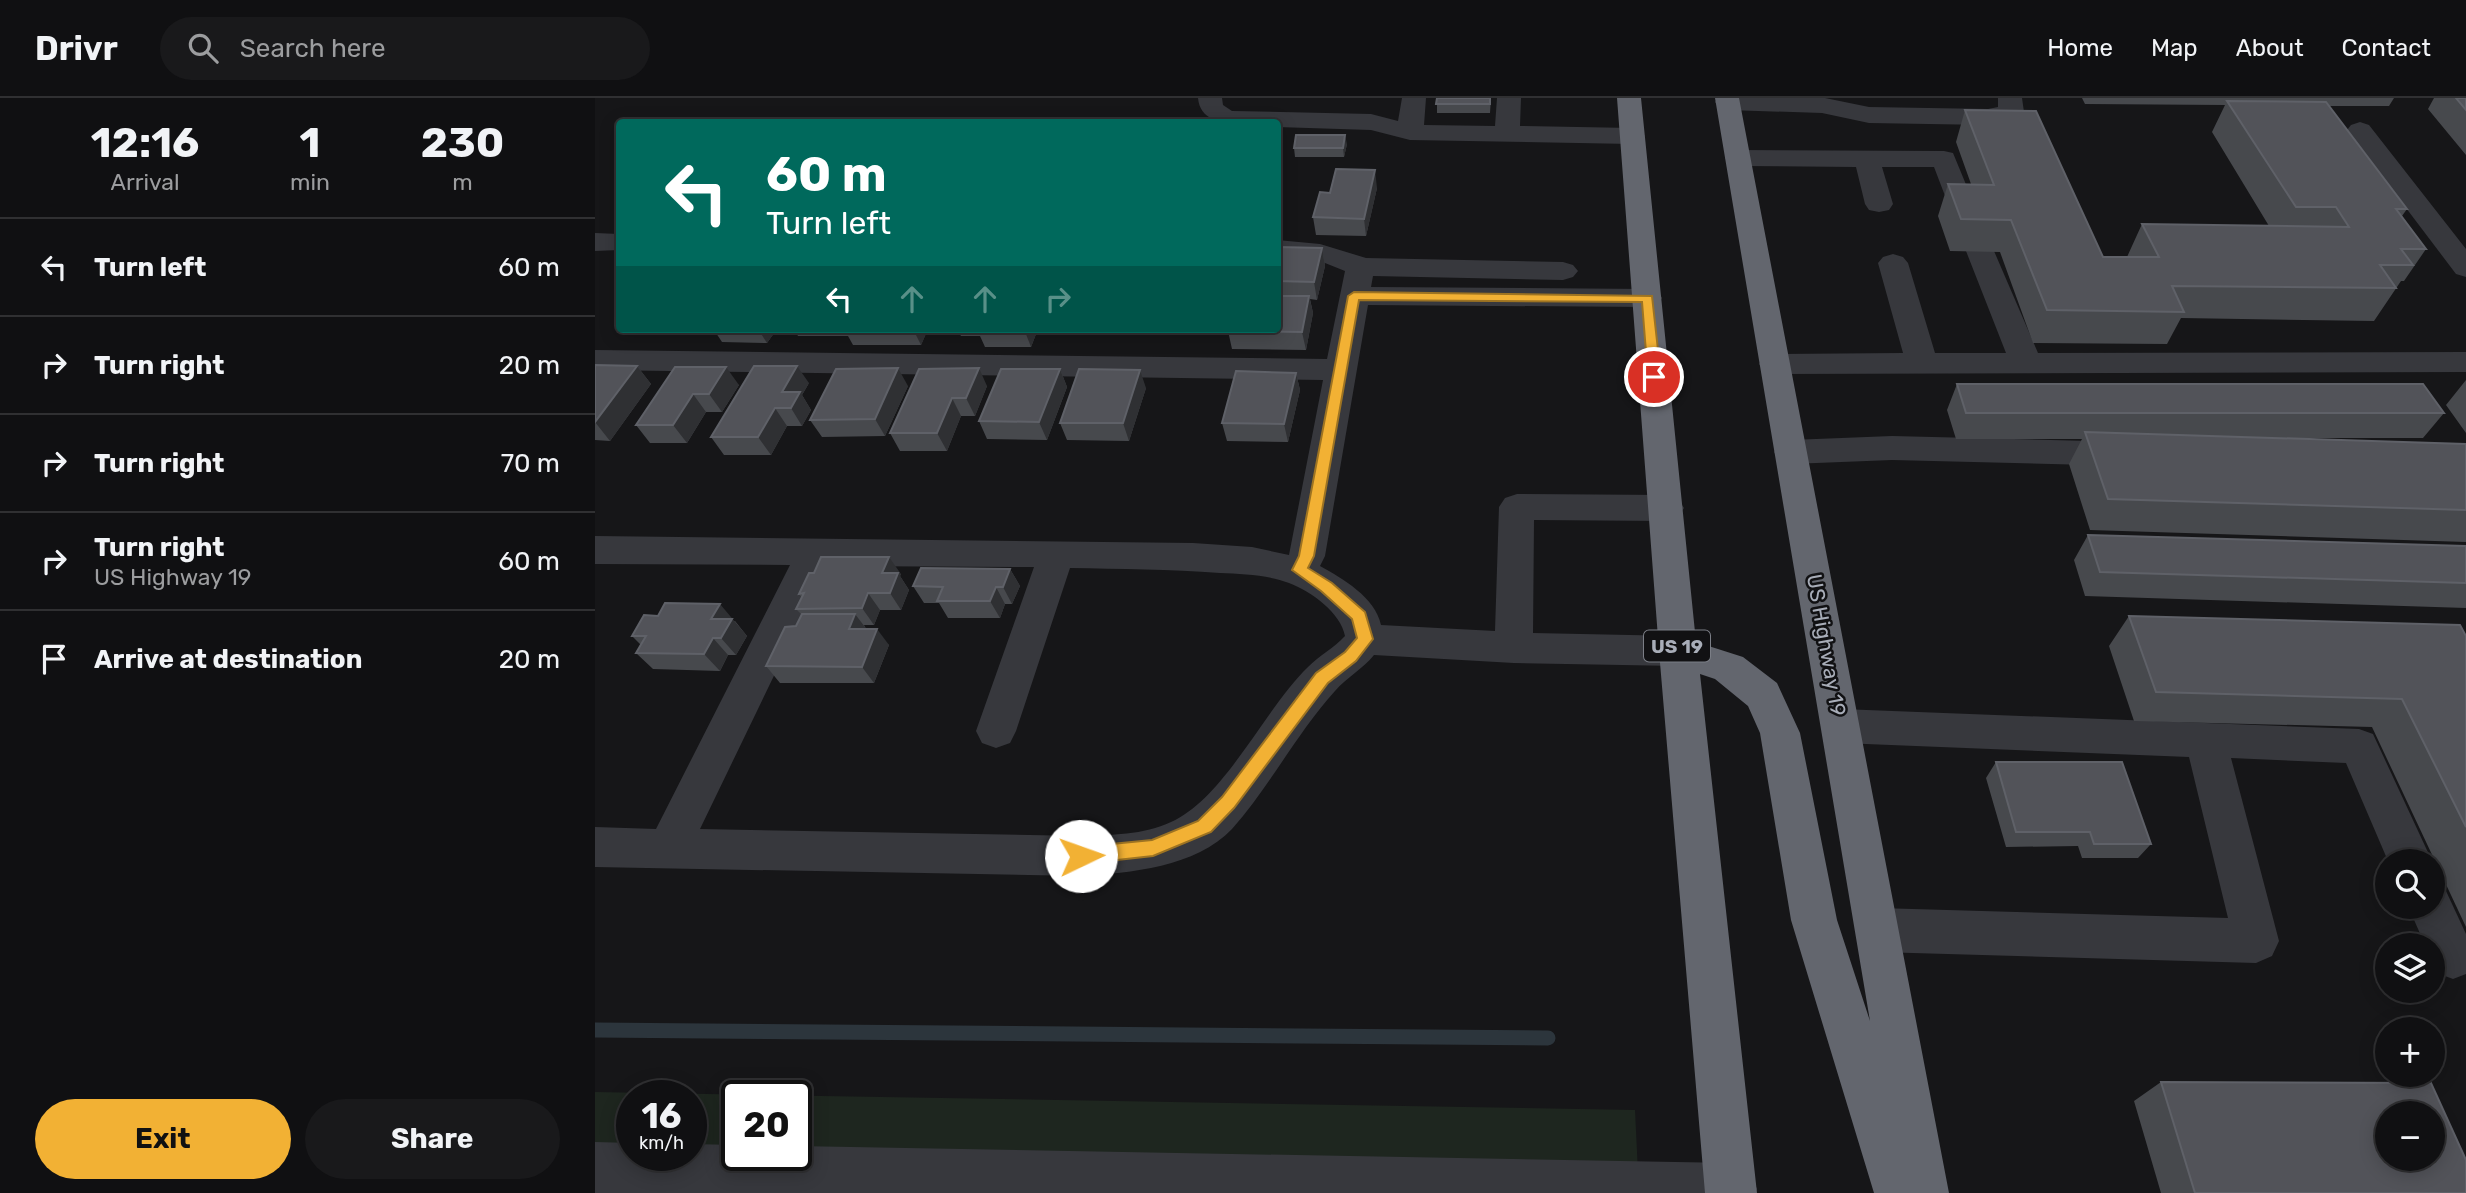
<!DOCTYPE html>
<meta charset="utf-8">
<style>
body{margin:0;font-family:Rubik,sans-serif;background:#19191b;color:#f1f3f6;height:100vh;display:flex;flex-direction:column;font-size:26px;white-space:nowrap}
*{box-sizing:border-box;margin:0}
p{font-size:23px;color:#9c9d9f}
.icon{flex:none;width:38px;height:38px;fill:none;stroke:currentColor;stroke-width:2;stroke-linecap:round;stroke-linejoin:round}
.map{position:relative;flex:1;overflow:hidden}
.side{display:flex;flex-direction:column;background:#101012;width:595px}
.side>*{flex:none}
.top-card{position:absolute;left:21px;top:21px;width:665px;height:214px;border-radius:7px;box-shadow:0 4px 18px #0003,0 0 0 2px #303032;background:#00695c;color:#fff;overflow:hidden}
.controls{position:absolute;left:1780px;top:751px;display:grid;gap:14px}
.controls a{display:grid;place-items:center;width:70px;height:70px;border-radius:50%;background:#101012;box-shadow:0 4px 18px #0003,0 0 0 2px #303032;font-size:35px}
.speed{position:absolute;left:21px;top:982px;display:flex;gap:14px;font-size:35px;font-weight:700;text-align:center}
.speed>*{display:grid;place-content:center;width:91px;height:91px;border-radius:50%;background:#101012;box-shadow:0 4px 18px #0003,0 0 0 2px #303032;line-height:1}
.speed small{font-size:18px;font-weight:400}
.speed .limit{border:4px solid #111;border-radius:10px;background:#fff;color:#111}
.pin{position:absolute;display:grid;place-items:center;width:60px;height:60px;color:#fff;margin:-30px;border:4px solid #fff;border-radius:50%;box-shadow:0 2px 7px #0007}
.me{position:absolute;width:77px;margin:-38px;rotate:87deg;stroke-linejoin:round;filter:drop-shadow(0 0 5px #0008)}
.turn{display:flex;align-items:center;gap:24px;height:147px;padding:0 35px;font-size:32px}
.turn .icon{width:91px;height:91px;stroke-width:2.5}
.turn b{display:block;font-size:49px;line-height:60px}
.lanes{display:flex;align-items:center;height:66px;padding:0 35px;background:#0003;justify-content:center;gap:35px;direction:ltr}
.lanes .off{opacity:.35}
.eta{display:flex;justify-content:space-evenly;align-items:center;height:119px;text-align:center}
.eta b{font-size:42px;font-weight:700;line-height:49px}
.cta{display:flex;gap:14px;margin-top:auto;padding:14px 35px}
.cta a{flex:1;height:80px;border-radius:42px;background:#f2b134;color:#111;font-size:28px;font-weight:700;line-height:80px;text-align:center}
.cta a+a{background:#19191b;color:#f1f3f6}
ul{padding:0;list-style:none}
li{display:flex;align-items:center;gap:21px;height:98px;padding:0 35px;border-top:2px solid #303032}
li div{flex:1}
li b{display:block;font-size:26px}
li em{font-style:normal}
header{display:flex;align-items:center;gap:42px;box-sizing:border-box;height:98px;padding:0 35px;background:#101012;border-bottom:2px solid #303032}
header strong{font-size:33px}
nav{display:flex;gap:38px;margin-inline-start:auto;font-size:24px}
.search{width:490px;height:63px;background:#19191b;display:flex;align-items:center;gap:18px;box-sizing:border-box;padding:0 24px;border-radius:38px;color:#9c9d9f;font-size:26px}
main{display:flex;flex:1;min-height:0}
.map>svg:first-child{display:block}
.green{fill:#1e261f;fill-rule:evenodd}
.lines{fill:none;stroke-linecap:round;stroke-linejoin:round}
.stream{stroke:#2c353c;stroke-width:15}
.minor{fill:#37383d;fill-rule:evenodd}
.highway{fill:#63666e;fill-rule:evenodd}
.wall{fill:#47494d}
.shaded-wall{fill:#2f3033}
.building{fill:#525359;stroke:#5f6168;stroke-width:2;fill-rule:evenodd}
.route{fill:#f2b134;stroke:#9d7322;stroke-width:2}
.labels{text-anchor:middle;stroke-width:5;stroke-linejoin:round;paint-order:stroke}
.shield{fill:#111113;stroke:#7b7e86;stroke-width:2}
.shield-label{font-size:19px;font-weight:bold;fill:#a8adb8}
.street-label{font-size:21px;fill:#a8adb8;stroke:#111113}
</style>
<header>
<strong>Drivr</strong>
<div class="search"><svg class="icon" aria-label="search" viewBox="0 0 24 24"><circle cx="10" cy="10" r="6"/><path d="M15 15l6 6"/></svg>Search here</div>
<nav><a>Home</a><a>Map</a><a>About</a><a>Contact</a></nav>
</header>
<main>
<section class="side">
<div class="eta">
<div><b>12:16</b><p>Arrival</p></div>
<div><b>1</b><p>min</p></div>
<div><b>230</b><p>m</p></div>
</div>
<ul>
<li><svg class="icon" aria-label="left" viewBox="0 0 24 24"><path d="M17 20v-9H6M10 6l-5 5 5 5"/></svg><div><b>Turn left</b></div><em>60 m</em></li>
<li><svg class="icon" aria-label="right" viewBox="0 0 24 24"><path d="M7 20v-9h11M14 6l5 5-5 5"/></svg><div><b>Turn right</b></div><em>20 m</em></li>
<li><svg class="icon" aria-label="right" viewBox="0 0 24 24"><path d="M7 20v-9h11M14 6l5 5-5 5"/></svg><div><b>Turn right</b></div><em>70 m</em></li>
<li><svg class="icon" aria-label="right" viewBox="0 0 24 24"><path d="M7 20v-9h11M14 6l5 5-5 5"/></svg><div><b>Turn right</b><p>US Highway 19</p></div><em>60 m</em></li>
<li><svg class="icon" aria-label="arrive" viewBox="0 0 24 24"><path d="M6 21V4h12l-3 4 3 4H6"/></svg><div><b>Arrive at destination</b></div><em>20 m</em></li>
</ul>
<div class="cta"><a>Exit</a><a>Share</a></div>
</section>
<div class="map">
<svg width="1871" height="1095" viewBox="0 0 1871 1095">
<rect width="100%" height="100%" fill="#161618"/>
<path class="green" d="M0,994L1040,1012L1044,1095H0ZM37,998H96V1057H37ZM142,998H201V1057H142Z"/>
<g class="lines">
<path class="stream" d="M0,932L953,940"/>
<path class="minor" d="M603,0H627L628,7L637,13L776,16L803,23L807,0H831L829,27L900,28L902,0H926L925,28L1037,30L1046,33L1050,38L1046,43L1037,46L815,42L776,32L682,29V24C657,24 606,35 603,0Z
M1123,0H1230L1274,9L1393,11L1403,9V0H1427L1429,14L1425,19L1393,27L1274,25L1227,15L1133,12L1124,9L1120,4Z
M1765,24L1774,27L1871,151V179L1861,176L1752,32L1756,27Z
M1143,52L1349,53L1358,55L1384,118L1380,124L1370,126L1360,124L1339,69H1287L1298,106L1294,112L1284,114L1274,112L1270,106L1261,69L1143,68L1134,66L1130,60L1134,54Z
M0,135L24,136V152L0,153Z
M682,142L725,146L771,160L968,164L978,167L983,173L978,179L968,182L778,178L776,189L1052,191L1063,193L1067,200L1063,207L1052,209L773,207L730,458L725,468C748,481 780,499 786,527L900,533L904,409L910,400L922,396L1071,397L1083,401L1089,410L1083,419L1071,423L939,422L938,535L1083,538L1097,542L1102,553L1097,564L1083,568L919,565L779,557C768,571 752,579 740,593C702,635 675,688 637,731C601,769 535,775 486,778L0,769V729L61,731L195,467L0,466V438L598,445L657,449L694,457L728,282L0,272V252L732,261L750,173L725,163L682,160ZM232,468L439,469L381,633L387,645L401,650L415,645L421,633L475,470C525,471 575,471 625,475C648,476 673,477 694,485C716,493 746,515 750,538C739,550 725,557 713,569C670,610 630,700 576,724C549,737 515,737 486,738L105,731Z
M1385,144L1395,147L1399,153L1443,255L1871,254V274L1180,276L1169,273L1164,266L1169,259L1180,256L1308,255L1283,165L1288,159L1298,156L1308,159L1313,165L1340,255H1411L1371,153L1375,147Z
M1297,338L1533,344L1545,348L1550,356L1545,364L1533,368L1297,362L1196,366L1184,362L1179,354L1184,346L1196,342Z
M1246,611L1764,631L1778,636L1837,763H1793L1751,665L1636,660L1684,843L1677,858L1661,865L1283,854L1267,847L1260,832L1267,817L1283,810L1633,820L1594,659L1246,645L1232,640L1226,628L1232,616Z
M1838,788L1851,793L1871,836V876L1858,881L1842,875L1838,865V847H1830L1813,808H1838Z
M0,1044L37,1045V1057H96V1046L142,1047V1057H201V1048L1136,1065L1154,1073L1162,1091L1160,1095H0Z"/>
<path class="highway" d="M1022,0H1046L1101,544L1148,559L1182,585L1205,635L1242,822L1275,923L1120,0H1144L1354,1095H1279L1196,822L1165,635L1153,608L1120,581L1105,576L1162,1095H1110L1064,553Z"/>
</g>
<path class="wall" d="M842,0H896L895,15H842Z
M1487,0H1799L1794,8H1734L1812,111L1807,118L1831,151L1809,183H1806L1779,223L1586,220L1572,246L1438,245L1405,154L1355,153L1343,118L1353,86H1376L1361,44L1370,12L1508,159H1532L1547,126L1674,128L1617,34L1630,7L1490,6Z
M1839,0H1871V57L1833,11Z
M752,46L749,59H700L699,50Z
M782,90L771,138L721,137L718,119L735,95Z
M682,149L727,150L730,168L722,202L715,201L718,215L711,252L637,251L633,233L682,231Z
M98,231H182L172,245L127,244L121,235H101Z
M199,231H333L326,247H258L253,238H203Z
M362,231H443L436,249H390L385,238H366Z
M0,267L42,268L56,286L15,343L0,342Z
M80,269L144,287L127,314H111L92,345H55L41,327Z
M324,271L392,288L380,318H366L352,353H305L295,335Z
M465,271L472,289L452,342L392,341L384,323Z
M701,275L705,292L693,344L632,343L627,325Z
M1871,282V335L1851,307Z
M214,285L207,297L216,312L207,328H192L176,357H129L116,339Z
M1362,286L1849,315L1828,340H1692L1871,346V444L1495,432L1474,366L1487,341H1361L1352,312Z
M313,288L290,338L227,339L215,322Z
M551,290L534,343L472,342L465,325Z
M1493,437L1871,448V510L1490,498L1479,462Z
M415,471L425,488L417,506H410L405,520H353L344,505H329L318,488Z
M306,476L305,478L314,492L306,512H285L279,527H269L271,531L294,547L279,585H185L171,568L201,528L207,517L201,511L207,500L204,496Z
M1534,518L1871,538V829L1777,629L1539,623L1514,548Z
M140,523L152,538L141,557H133L125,573L58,571L41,555L46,547L37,538Z
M1401,664L1556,746L1543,760H1487L1483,748L1411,749L1391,680Z
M1566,984L1871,1095H1566L1539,1003Z"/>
<path class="shaded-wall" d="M750,37L752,46L749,59L748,50Z
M780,72L782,90L771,138L769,121Z
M727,150L730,168L722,202L719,184Z
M714,198L718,215L711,252L707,234Z
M163,231H182L172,245Z
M318,231H333L326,247Z
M429,231H443L436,249Z
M42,268L56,286L15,343L0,324Z
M202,268L214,285L207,297L216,312L207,328L196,310L187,294Z
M131,269L144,287L127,314L114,296Z
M303,270L313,288L290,338L280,321Z
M384,270L392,288L380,318L371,300Z
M465,271L472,289L452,342L444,324Z
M545,272L551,290L534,343L528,325Z
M701,275L705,292L693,344L689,326Z
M98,296L111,314L92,345L78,327Z
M357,300L366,318L352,353L342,335Z
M180,310L192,328L176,357L163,339Z
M294,459L306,476L305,478L314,492L306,512L295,495L287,475Z
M415,471L425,488L417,506L408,489Z
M401,489L410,506L405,520L395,503Z
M273,495L285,512L279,527L267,510Z
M125,506L152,538L141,557L126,540L116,521Z
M260,516L273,533L254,531Z
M282,531L294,547L279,585L267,569Z
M118,540L133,557L125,573L109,556Z"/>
<path class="building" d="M842,0H895V6H841Z
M1861,0H1871V12Z
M1632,3L1731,4L1812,111H1801L1831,151H1806L1818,167H1785L1801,190L1577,188L1589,214L1452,212L1416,122L1366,121L1353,86L1399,87L1370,12L1441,13L1508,159H1564L1547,126L1754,129L1741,109H1701Z
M701,37H750L748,50H699Z
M741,71L780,72L769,121L718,119L725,94L735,95Z
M682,149L727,150L719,184L682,183Z
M682,198H714L707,234L633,233V231H682Z
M0,267L42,268L0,324Z
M159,268H202L187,294H205L196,310H180L163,339H116Z
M80,269H131L114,296H98L78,327H41Z
M303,270L280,321L215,322L241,271Z
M384,270L371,300H357L342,335H295L324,271Z
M406,271H465L444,324L384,323Z
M484,271L545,272L528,325H465Z
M641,273L701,275L689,326L627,325Z
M1362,286H1828L1849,315H1371Z
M1490,334L1871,346V412L1513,401Z
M1493,437L1871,448V485L1505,474Z
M226,459H294L287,475H303L295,495H273L267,510L201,511L209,495L204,496L214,475H219Z
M326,470L415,471L408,489H401L395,503H342L348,489L318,488Z
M70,505L125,506L116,521H137L126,540H118L109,556L41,555L51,538H37L49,517L63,518Z
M207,516H260L254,531H282L267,569L171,568L190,529L201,528Z
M1534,518L1865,527L1871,538V729L1807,601L1561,594Z
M1401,664H1527L1556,746H1499L1495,734H1421Z
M1566,984L1836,985L1871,1062V1095H1600ZM1792,1015H1838V1060H1792Z"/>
<path class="route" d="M759,194L1057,198L1066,279L1059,283L1053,279L1047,204L764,202L719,458L713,470L737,485L770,514L778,541L761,563L733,585L639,710L616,734L558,758L486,766L480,763L477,758L480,752L486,749L557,742L603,723L627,699L721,575L750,554L762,540L757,521L726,493L697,472L704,458L753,198Z"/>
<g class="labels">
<rect class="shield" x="1049" y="532.5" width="66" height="31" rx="5"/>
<g class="shield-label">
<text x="1082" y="555">US 19</text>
</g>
<g class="street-label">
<text transform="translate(1231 547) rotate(80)" y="7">US Highway 19</text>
</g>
</g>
</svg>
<div class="controls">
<a><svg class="icon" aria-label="search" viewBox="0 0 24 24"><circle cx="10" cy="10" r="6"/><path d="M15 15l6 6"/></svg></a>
<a><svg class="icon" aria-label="layers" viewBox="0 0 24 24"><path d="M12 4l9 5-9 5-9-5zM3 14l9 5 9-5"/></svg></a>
<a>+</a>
<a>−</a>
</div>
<div class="speed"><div>16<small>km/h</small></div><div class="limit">20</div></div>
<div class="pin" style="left:1059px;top:279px;background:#d93025"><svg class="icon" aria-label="arrive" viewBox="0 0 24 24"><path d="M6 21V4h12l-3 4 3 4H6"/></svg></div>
<svg class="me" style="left:486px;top:758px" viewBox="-20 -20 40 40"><circle r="19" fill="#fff"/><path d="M0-13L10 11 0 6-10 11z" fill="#f2b134"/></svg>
<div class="top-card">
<div class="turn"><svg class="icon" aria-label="left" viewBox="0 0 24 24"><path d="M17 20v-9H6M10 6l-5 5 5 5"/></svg><div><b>60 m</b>Turn left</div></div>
<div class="lanes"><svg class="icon" aria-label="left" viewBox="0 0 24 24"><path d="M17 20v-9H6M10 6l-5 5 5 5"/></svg><svg class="icon off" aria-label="ahead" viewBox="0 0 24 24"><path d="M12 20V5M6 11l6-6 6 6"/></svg><svg class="icon off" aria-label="ahead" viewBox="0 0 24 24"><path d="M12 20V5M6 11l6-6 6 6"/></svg><svg class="icon off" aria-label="right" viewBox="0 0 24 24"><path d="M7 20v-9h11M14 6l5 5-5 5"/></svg></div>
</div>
</div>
</main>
